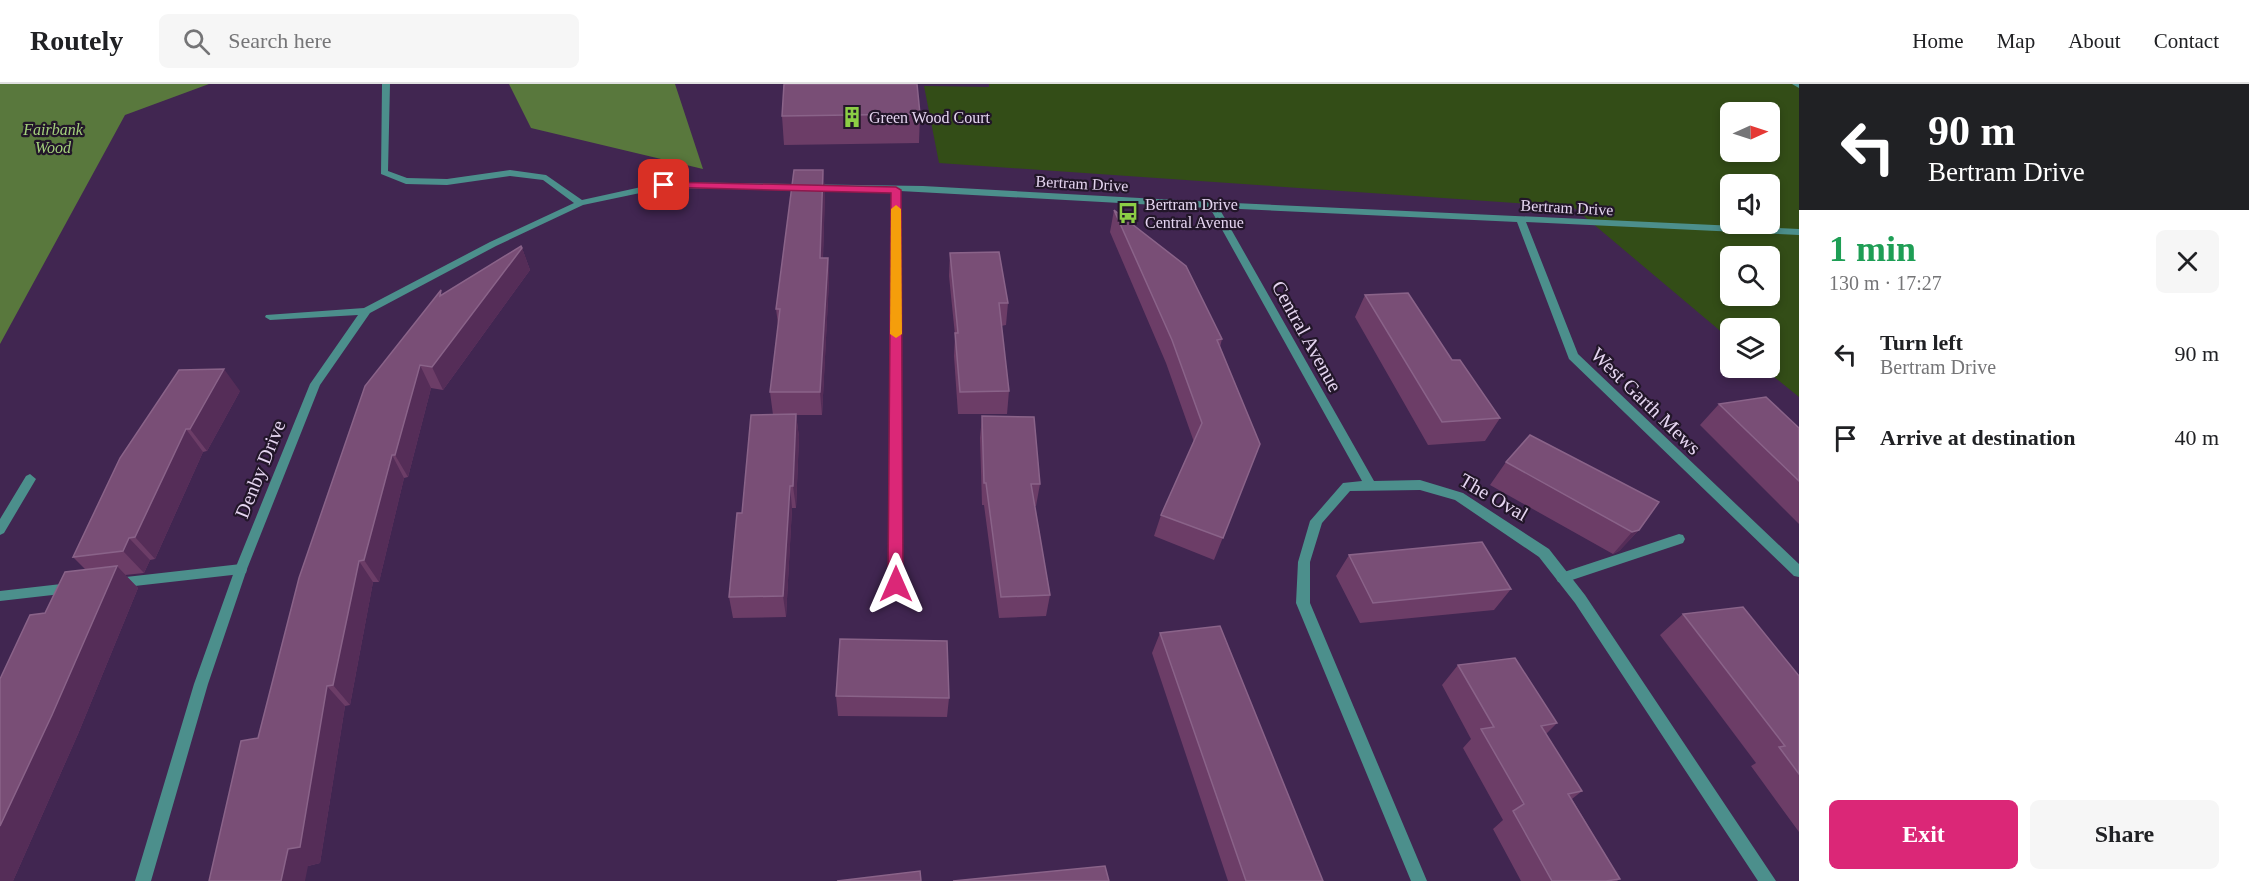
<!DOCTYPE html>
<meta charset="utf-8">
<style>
body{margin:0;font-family:Georgia,serif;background:#f6f6f6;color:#202124;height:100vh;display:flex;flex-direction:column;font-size:22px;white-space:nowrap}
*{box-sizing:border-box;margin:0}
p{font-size:20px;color:#757577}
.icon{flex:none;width:33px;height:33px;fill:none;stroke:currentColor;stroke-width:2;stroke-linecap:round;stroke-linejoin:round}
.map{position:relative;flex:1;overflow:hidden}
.details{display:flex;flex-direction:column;background:#fff;width:450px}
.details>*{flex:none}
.hud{background:#202124;color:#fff;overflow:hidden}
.needle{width:39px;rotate:87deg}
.tools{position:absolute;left:1720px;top:18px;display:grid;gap:12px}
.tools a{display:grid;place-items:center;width:60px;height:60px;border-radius:9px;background:#fff;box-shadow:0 3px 9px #0003;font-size:30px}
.pin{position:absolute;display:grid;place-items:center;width:51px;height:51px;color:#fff;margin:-26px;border-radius:12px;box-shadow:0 3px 9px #0006}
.me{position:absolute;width:66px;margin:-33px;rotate:0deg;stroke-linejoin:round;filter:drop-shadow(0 0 4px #0008)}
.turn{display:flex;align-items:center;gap:21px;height:126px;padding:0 30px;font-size:27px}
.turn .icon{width:78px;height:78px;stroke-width:2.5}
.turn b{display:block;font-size:42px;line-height:51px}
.round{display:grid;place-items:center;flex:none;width:63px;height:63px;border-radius:9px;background:#f6f6f6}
.headline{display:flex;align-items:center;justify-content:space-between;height:102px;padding:0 30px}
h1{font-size:36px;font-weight:700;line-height:45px;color:#1e9e55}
.primary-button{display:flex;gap:12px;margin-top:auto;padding:12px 30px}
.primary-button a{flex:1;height:69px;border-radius:9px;background:#db2777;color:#fff;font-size:24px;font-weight:700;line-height:69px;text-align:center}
.primary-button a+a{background:#f6f6f6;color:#202124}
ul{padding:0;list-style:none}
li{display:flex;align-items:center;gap:18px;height:84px;padding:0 30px}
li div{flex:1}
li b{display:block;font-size:22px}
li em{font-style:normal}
header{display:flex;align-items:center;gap:36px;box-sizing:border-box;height:84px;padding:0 30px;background:#fff;border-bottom:2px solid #e0e0e0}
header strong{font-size:28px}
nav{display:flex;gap:33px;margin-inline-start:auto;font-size:21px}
.search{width:420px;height:54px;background:#f6f6f6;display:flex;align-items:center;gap:15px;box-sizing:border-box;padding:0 21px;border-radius:9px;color:#757577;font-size:22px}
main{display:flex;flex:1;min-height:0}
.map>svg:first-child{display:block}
.green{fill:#334d17;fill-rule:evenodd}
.forest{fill:#59783d}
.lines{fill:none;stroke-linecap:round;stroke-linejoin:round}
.service{fill:#4c8f8c;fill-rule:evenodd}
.minor{fill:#4c8f8c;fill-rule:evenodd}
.wall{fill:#6c3d67}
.shaded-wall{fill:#552d58}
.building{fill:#794e76;stroke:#8a6389;stroke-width:1.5}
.route{fill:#db2777;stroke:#8e194d;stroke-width:1.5}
.slow{fill:#f59e0b}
.labels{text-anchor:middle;stroke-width:4.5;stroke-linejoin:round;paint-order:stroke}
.far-poi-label{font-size:16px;fill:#e5d5f0;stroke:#221629;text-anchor:start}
.far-park-label{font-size:16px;font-style:italic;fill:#a4d17c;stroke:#221629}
.far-street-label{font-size:16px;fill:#e5d5f0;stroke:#221629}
.street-label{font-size:20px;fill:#e5d5f0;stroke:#221629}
</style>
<header>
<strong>Routely</strong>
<div class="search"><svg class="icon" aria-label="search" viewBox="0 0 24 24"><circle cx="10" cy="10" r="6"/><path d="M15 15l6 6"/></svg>Search here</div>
<nav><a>Home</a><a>Map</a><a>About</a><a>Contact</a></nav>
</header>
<main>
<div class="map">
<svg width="1799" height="797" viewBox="0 0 1799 797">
<rect width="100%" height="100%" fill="#412651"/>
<path class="green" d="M989,0H1799V313L1763,284H1770V244H1731V256L1573,123L939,79L924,2L989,3ZM1731,28H1770V68H1731ZM1731,100H1770V140H1731ZM1731,172H1770V212H1731Z"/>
<path class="forest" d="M0,0H209L125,31L0,260Z
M509,0H675L703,85L531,44Z"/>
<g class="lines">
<path class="service" d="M30,390L36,395L4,449L0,451V435L26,392Z
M1679,450L1683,451L1685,455L1683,459L1563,499L1558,498L1556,494L1558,490Z
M241,480L246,481L247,485L246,489L241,490L117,504L112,503L110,499L112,495L117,494Z
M70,499L75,500L77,504L75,508L70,509L0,517V507Z"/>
<path class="minor" d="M382,0H390L388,87L407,94L447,95L510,86L546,91L582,116L664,98L923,102L1213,118L1799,145V151L1526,138L1578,270L1799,480V493L1794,492L1569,275L1517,138L1219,124L1374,397L1420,396L1463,409L1549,465L1585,511L1776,797H1758L1575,519L1539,473L1455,416L1420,406L1350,407L1322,439L1310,478V519L1427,797H1411L1296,519L1298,478L1310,437L1343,399L1362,397L1210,124L900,107L903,500L901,504L896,505L891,504L889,500L892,107L664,104L583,121L496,162L370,229L320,301L247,485L208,600L151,797H135L194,600L235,485L310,300L358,231L270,236L265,233L266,231L364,224L490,158L574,119L543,96L510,92L447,101L406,100L381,90Z
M1792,0H1799V4Z"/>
</g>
<path class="wall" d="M920,30L919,59L784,61L782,32Z
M823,86L825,108L823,174H828L829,196L822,331H796L799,353L796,424H792L786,533L733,534L729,513L742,429L773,331L770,308L778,240L776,225Z
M1114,126L1222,255L1220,263L1260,360L1214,476L1154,452L1161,431L1194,358L1166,279L1110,148Z
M522,164L530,186L443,306L431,304L408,393L404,394L379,498H373L350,621L345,622L320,779L308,782L258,654L443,210Z
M950,169L1008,219L1006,241L1001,242L1009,307L1007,330H958L954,272L955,251L949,192Z
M1365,211L1452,276L1500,334L1485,357L1428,361L1355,233Z
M240,307L207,367L203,368L155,475L150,476L144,489L125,491L138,504L78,650L13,797H0L45,529L86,486L73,473L120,374Z
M1719,320L1799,344V440L1700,341Z
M982,332L1040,400L1036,422H1035L1050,511L1046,532L999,534L984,421H982L980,354Z
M1506,378L1639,446L1619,467L1613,470L1490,401Z
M1349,471L1511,505L1494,526L1360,539L1336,492Z
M1683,530L1799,592V748L1751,682L1756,679L1660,551Z
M1160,549L1323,797H1228L1152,569Z
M1458,581L1557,639L1546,650L1582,707L1572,715L1620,795L1617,797H1521L1493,745L1503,736L1463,664L1471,655L1442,601Z
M836,612L949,614L947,633L838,632Z"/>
<path class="shaded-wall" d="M823,86L825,108L822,196L820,174Z
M522,164L530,186L443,306L432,283Z
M828,174L829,196L822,331L820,308Z
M420,281L431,304L408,393L395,371Z
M224,285L240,307L207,367L190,345Z
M796,330L799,353L796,424L793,402Z
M186,345L203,368L155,475L135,453Z
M392,371L404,394L379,498L364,476Z
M790,402L792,424L786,533L783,512Z
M1639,446L1619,467L1613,470L1632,448Z
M129,454L150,476L144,489L123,467Z
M359,477L373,498L350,621L333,601Z
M117,482L138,504L78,650L13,797H0V742Z
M327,602L345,622L320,779L308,782L305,797H281L288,765Z"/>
<path class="building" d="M784,0H917L920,30L782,32Z
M794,86H823L820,174H828L820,308H770L780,225H776Z
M1114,126L1186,182L1222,255L1217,256L1260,360L1223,454L1161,431L1202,339L1172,256Z
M521,162L522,164L432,283L420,281L395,371H392L364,476L359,477L333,601L327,602L300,763L288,765L281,797H209L241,657L258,654L299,494L365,302L441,206L440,212Z
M999,168L1008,219H999L1009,307L960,308L955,249H958L950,169Z
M1408,209L1452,276H1460L1500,334L1442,338L1365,211Z
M224,285L190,345H186L135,453L129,454L123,467L73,473L120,374L179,286Z
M1766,313L1799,344V397L1719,320Z
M796,330L793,402H790L783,512L729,513L737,429H742L751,331Z
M982,332L1034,333L1040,400H1031L1050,511L1001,513L986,399H984Z
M1530,351L1659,418L1639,446L1632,448L1506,378Z
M1482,458L1511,505L1373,519L1349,471Z
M117,482L52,631L0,742V595L30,531L45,529L65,488Z
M1743,523L1799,592V690L1779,663L1785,662L1683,530Z
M1220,542L1323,797H1246L1160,549Z
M840,555L947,557L949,614L836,612Z
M1515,574L1557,639L1541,642L1582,707L1568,710L1620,795L1606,797H1552L1513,727L1524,720L1481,645L1494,643L1458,581Z
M1105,782L1109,797H953Z
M920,787L921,797H837Z"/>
<path class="route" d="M664,98L896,103L901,106L903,500L901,504H890L888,500L891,109L661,103L659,101Z"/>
<path class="slow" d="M896,121L901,125L902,250L896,254L890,250L891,125Z"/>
<defs>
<symbol id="building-bare" viewBox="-9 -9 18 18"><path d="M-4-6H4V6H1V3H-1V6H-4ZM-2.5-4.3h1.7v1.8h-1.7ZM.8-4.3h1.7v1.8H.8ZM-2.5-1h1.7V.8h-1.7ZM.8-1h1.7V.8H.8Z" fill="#8cce45" stroke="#221629" stroke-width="2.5" paint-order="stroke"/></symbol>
<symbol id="bus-bare" viewBox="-9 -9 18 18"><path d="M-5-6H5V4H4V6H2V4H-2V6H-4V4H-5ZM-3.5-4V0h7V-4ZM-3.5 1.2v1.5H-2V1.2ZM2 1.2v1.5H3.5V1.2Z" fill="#8cce45" stroke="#221629" stroke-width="2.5" paint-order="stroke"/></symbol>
</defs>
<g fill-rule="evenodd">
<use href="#building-bare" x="837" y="18" width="30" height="30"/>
<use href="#bus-bare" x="1113" y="114" width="30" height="30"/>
</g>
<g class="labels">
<g class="far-poi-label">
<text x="869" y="39">Green Wood Court</text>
<text x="1145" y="126">Bertram Drive<tspan x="1145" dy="18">Central Avenue</tspan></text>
</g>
<g class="far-park-label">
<text x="53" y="51">Fairbank<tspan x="53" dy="18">Wood</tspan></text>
</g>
<g class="far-street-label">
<text transform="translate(1082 99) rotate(3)" y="6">Bertram Drive</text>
<text transform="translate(1567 123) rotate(3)" y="6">Bertram Drive</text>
</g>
<g class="street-label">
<text transform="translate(1307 252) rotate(61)" y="7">Central Avenue</text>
<text transform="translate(1646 317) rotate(44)" y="7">West Garth Mews</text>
<text transform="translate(260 385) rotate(-68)" y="7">Denby Drive</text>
<text transform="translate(1494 413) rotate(30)" y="7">The Oval</text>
</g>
</g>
</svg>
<div class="tools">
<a><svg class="needle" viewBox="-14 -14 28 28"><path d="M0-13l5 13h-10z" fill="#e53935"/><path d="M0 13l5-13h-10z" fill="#757577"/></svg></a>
<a><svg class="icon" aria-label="sound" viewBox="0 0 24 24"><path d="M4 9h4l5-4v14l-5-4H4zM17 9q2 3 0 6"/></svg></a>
<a><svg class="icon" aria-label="search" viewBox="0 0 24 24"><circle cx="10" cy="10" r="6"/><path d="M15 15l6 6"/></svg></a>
<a><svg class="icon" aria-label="layers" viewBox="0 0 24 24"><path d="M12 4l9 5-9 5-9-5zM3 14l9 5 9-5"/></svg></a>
</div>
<div class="pin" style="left:664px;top:101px;background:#d93025"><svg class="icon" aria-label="arrive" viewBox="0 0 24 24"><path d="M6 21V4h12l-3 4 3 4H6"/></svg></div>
<svg class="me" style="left:896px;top:500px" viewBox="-20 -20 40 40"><path d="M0-17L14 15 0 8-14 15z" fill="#db2777" stroke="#fff" stroke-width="4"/></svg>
</div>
<section class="details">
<div class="hud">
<div class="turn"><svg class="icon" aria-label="left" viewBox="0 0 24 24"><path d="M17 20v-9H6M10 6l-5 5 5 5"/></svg><div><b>90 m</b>Bertram Drive</div></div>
</div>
<div class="headline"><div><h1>1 min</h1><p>130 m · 17:27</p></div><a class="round"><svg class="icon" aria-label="close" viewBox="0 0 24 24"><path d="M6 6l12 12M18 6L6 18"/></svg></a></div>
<ul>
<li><svg class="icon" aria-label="left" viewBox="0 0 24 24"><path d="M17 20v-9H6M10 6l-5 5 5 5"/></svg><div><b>Turn left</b><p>Bertram Drive</p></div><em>90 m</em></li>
<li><svg class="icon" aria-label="arrive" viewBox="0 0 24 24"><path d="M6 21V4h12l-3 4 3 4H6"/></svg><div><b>Arrive at destination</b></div><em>40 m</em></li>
</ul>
<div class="primary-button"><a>Exit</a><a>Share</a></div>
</section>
</main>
